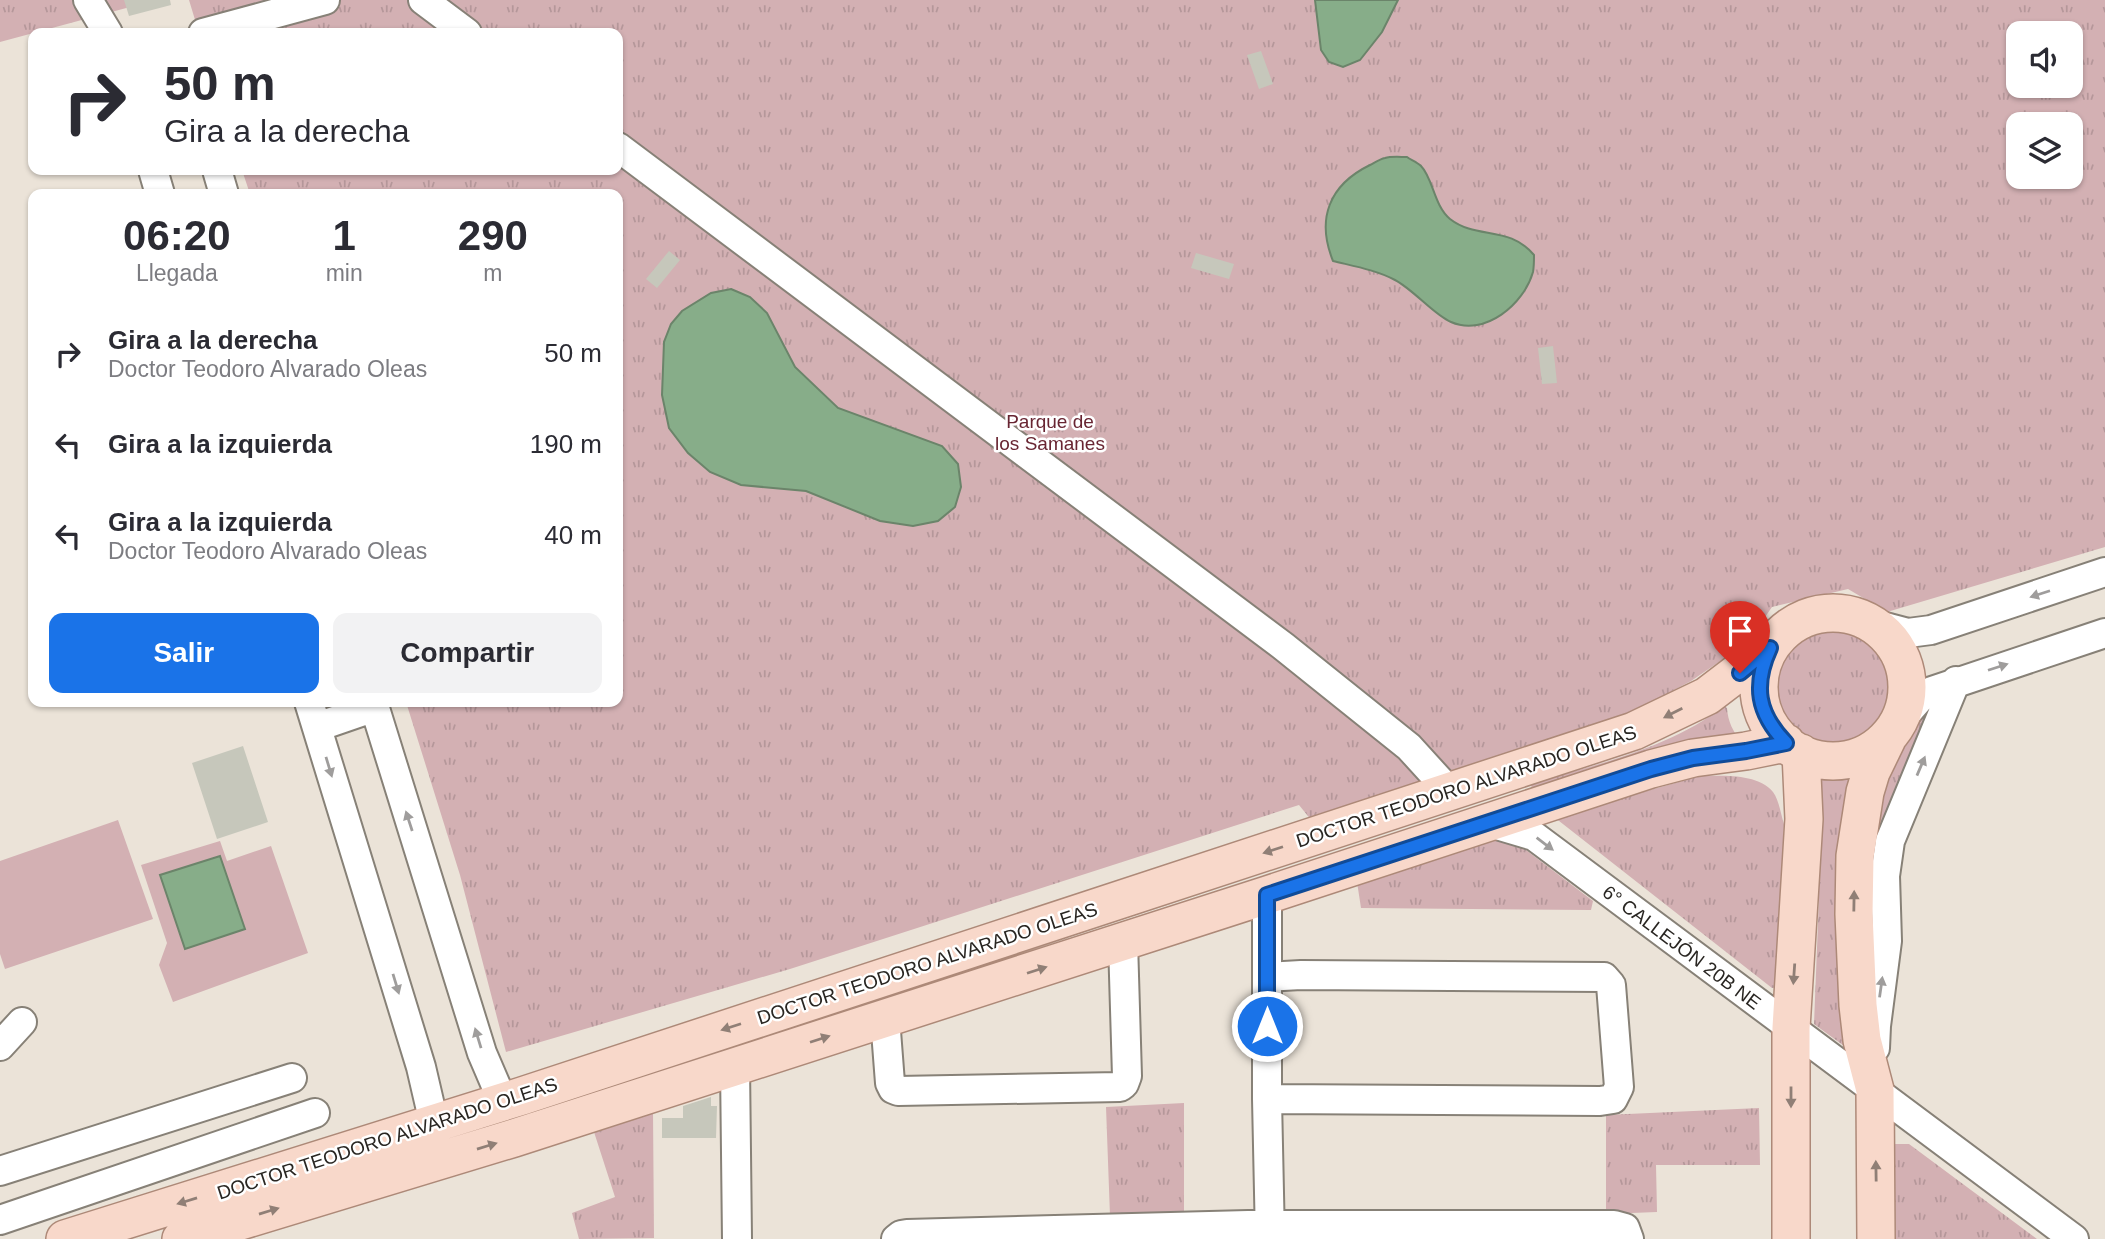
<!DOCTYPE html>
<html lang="es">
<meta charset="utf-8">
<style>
body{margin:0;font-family:Arial,sans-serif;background:#f2f2f3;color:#2b2b33;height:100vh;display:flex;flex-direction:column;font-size:26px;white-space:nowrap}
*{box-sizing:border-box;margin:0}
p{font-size:23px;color:#7c7c81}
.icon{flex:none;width:38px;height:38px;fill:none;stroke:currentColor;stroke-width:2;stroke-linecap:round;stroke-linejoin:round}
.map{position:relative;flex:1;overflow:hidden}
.sheet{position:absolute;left:28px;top:189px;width:595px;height:518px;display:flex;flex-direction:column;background:#fff;border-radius:14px;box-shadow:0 2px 5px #0004}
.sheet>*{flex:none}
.top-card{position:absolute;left:28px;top:28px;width:595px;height:147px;border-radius:14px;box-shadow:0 2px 5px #0004;background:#fff;color:#2b2b33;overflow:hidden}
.buttons{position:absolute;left:2006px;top:21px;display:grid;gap:14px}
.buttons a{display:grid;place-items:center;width:77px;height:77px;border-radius:14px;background:#fff;box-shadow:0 2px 5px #0004;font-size:35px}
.pin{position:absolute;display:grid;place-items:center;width:60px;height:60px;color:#fff;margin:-72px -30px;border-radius:50% 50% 50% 0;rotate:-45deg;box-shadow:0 0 7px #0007}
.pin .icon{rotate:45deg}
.me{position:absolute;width:77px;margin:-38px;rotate:0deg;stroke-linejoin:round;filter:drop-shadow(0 0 5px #0008)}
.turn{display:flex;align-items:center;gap:24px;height:147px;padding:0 21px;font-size:32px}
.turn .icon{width:91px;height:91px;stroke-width:2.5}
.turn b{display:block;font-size:49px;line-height:60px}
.eta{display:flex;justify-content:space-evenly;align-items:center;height:119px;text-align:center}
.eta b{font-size:42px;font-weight:800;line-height:49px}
.primary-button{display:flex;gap:14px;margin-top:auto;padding:14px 21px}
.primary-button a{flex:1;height:80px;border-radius:14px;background:#1a73e8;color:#fff;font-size:28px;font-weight:800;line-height:80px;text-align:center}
.primary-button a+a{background:#f2f2f3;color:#2b2b33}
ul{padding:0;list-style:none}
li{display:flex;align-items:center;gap:21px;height:91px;padding:0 21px}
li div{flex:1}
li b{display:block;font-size:26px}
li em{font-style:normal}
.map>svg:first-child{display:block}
.grass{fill:url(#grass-tufts);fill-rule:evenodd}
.pitch{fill:#d3b0b3}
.water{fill:#87ad89;stroke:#6b846a;stroke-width:2}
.building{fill:#c6c7bb}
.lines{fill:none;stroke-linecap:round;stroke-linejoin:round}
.minor-casing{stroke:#878177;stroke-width:32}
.major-casing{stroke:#ad8978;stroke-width:40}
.minor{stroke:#fff;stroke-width:28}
.major{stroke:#f8d8ca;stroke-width:37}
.oneway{fill:#9f9d9c}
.oneway2{fill:#907f76}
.route-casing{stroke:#114b97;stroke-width:18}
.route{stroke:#1a73e8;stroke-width:12}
.labels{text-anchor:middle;stroke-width:5;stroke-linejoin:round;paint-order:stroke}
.park-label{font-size:19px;fill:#682532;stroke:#fff}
.street-label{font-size:19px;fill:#292622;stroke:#fff}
</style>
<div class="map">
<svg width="2105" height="1239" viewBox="0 0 2105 1239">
<defs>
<pattern id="grass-tufts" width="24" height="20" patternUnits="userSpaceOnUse" patternTransform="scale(1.75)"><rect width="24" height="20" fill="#d3b0b3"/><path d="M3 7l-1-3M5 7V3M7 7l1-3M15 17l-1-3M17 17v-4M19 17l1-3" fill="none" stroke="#b5979a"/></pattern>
</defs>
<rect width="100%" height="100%" fill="#ebe3d8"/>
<path class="grass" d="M0,0H156L0,42Z
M189,0H2105V547L1887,612L1848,589L1772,607L1754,633L1732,653L1691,681L1638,709L1312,821L1299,805L790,969L506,1052L460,875L406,702H618V194H250L242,170H618V33H199ZM2018,33H2070V86H2018ZM2018,124H2070V177H2018Z
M1772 686a60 60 0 1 1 120 0a60 60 0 1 1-120 0Z
M1933,704L1875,866L1864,843L1906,730Z
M1724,706L1727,708C1728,722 1733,731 1741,742L1532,790L1531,784C1596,764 1669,749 1724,706Z
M1848,774L1851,777L1843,810L1841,833L1862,1059L1814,1024L1819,897V777H1837Z
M1700,776C1722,776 1757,773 1773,792C1779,800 1781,815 1784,824L1780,987L1772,988L1554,817Z
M1506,838L1518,844L1593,901L1591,910L1361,908L1357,882L1493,839Z
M1184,1103V1216H1110L1106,1107Z
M1759,1108L1760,1165H1656L1657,1212L1606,1214V1115Z
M653,1111L654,1238L579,1239L572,1213L615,1197L594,1132Z
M1895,1144H1909L2037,1239H1894L1891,1151Z"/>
<path class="pitch" d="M118,820L153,919L5,969L0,954V861Z
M220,841L227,861L271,846L308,953L173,1002L159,965L167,943L141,865Z"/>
<path class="water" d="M1315,0H1398L1382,32L1360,60L1343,67L1329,62L1321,50Z
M1407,157C1411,160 1417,162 1421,166C1433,178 1434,206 1450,219C1477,240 1509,225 1534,255C1534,260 1534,267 1533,272C1524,304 1485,337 1451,322C1434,315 1414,290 1395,280C1376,270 1353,266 1333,261C1316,219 1329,185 1370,165C1374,163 1380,159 1385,158C1391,156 1400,157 1407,157Z
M731,289L750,297L767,313L795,367L838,408L942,446L958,464L961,487L955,507L938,521L913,526L880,521L806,491L741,485L710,472L688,453L669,428L662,395L664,342L671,324L682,311L711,293Z
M220,856L245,929L185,949L160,875Z"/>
<path class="building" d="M124,0H170L171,5L129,16Z
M1261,51L1273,84L1259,89L1247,55Z
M669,251L680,260L657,288L646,279Z
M1196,253L1234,264L1229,279L1191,268Z
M1553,346L1557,383L1542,384L1538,348Z
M243,746L268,822L217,839L192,763Z
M711,1097V1106H717L716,1138H662V1118H683V1106Z"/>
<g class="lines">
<defs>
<path id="minor" d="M88,0L108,33
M423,0L467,33
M203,33L325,0
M618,147L1283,646L1409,747L1450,792
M153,170L160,194
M217,170L224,194
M1870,623L1908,633L1931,630L2105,572
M309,702L421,1067L434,1123
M373,702L482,1053L503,1102
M1898,723L1920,698L1932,691L2105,633
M317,727L375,707
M1484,825H1497L1534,836L2074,1239
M1267,895V1099L1270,1239
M885,1018L890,1083L893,1089L898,1091L1120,1087L1124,1084L1127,1076L1123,942
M0,1046L22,1022
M1875,1048L1876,1026L1887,941L1885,876L1890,841L1956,681
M735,1066L737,1239
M1267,1099L1600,1101L1613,1099L1619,1087L1611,985L1604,977L1301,975L1267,977
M0,1171L292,1078
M0,1220L315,1113
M896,1239L901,1235L907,1234L1248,1225H1614L1625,1228L1629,1239"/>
<path id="major" d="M1759 687a74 74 0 1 1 148 0a74 74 0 1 1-148 0Z
M65,1239L522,1096L1634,731L1707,696L1770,648
M181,1239L514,1138L1267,895L1651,769L1693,758L1746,751L1786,743
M1791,1239V1028L1804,819L1801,753
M1876,1239L1875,1090L1862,1040L1858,1005L1854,914L1855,856L1865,792L1871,772L1887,739"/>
</defs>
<use href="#minor" class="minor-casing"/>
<use href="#major" class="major-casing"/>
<use href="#minor" class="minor"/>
<use href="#major" class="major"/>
</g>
<defs><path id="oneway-solid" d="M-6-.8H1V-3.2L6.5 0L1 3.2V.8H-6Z" transform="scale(1.75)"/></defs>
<g class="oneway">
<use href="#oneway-solid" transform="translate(2040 594) rotate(162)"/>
<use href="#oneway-solid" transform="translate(1998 667) rotate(-18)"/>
<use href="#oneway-solid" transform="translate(1921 766) rotate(-67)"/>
<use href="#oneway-solid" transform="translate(329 767) rotate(73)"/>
<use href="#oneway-solid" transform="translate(409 821) rotate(-108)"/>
<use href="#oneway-solid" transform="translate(1545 844) rotate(37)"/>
<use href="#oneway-solid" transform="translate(396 984) rotate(73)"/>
<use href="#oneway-solid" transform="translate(1881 987) rotate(-82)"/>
<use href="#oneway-solid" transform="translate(478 1038) rotate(-107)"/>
</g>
<g class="oneway2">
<use href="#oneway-solid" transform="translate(1673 713) rotate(153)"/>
<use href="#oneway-solid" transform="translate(1273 850) rotate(162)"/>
<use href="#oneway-solid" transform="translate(1854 901) rotate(-89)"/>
<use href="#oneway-solid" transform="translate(1037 970) rotate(-18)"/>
<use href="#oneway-solid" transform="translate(1794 974) rotate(94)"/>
<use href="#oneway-solid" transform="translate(731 1027) rotate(162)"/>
<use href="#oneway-solid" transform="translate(820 1039) rotate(-18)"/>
<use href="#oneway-solid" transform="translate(1791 1097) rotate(90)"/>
<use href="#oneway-solid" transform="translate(487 1146) rotate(-17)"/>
<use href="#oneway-solid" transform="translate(1876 1171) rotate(-91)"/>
<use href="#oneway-solid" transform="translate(187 1201) rotate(163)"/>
<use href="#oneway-solid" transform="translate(269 1211) rotate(-17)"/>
</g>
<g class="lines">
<defs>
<path id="route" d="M1267,1026V895L1651,769L1693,758L1746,751L1786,743C1757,713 1753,685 1770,648L1740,673"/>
</defs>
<use href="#route" class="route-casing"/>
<use href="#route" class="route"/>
</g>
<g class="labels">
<g class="park-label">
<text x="1050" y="428">Parque de<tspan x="1050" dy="22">los Samanes</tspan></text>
</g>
<g class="street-label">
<text transform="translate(1466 786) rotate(-18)" y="7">DOCTOR TEODORO ALVARADO OLEAS</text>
<text transform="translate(1682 947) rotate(37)" y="7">6° CALLEJÓN 20B NE</text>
<text transform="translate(927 963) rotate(-18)" y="7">DOCTOR TEODORO ALVARADO OLEAS</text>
<text transform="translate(387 1138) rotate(-18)" y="7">DOCTOR TEODORO ALVARADO OLEAS</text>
</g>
</g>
</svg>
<div class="buttons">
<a><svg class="icon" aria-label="sound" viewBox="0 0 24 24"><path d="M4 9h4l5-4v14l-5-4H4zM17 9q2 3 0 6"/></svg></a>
<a><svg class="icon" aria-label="layers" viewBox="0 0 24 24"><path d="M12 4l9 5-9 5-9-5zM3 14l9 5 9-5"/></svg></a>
</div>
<div class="pin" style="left:1740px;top:673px;background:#d93025"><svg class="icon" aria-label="arrive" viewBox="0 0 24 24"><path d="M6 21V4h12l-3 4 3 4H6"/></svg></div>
<svg class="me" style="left:1267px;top:1026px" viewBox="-20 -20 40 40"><circle r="17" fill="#1a73e8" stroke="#fff" stroke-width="3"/><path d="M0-11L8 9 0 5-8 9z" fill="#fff"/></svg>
<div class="top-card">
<div class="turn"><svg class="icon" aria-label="right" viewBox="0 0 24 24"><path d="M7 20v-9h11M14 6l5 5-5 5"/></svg><div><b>50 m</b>Gira a la derecha</div></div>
</div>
<section class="sheet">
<div class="eta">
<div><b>06:20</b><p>Llegada</p></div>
<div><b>1</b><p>min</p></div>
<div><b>290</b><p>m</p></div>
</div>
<ul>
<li><svg class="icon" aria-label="right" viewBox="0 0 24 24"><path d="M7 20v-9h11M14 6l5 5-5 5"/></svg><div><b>Gira a la derecha</b><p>Doctor Teodoro Alvarado Oleas</p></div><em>50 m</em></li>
<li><svg class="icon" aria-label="left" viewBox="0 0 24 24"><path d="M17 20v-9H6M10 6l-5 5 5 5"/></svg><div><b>Gira a la izquierda</b></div><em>190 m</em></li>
<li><svg class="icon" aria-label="left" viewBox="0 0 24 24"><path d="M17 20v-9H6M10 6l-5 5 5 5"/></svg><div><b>Gira a la izquierda</b><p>Doctor Teodoro Alvarado Oleas</p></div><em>40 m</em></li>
</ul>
<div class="primary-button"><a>Salir</a><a>Compartir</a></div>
</section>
</div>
